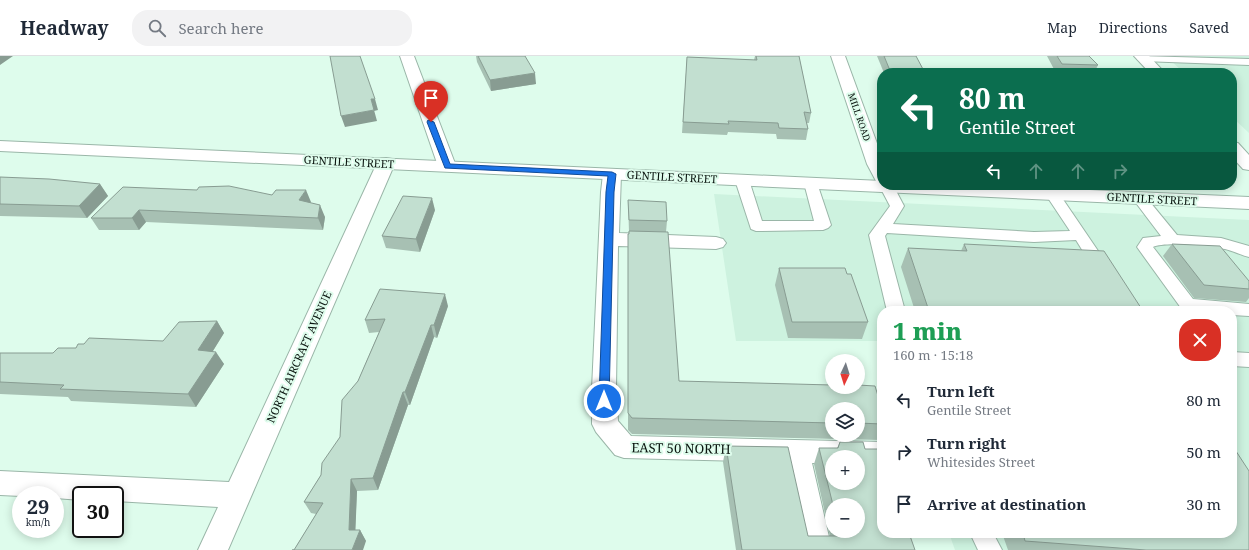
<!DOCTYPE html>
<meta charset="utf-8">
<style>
body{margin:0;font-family:"Noto Serif",serif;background:#f2f2f3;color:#1f2937;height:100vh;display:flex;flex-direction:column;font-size:15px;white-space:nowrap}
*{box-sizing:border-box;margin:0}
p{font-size:13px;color:#747a83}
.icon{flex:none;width:22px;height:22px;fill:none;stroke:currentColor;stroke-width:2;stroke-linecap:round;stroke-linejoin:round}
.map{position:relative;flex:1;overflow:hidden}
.panel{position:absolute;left:877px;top:250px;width:360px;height:232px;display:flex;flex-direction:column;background:#fff;border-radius:16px;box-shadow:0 2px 10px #0003}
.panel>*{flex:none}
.banner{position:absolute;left:877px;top:12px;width:360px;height:122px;border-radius:16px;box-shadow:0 2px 10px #0003;background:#0b6e4f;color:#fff;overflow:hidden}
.needle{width:26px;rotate:184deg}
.fabs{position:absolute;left:825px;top:298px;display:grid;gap:8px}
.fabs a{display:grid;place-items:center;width:40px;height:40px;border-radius:50%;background:#fff;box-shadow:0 2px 10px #0003;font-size:20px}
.speed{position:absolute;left:12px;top:430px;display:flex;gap:8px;font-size:20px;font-weight:700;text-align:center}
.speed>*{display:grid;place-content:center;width:52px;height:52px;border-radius:50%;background:#fff;box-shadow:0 2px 10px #0003;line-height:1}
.speed small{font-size:10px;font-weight:400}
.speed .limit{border:2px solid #111;border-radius:6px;background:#fff;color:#111}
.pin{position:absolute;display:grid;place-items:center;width:34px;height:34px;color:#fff;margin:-41px -17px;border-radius:50% 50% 50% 0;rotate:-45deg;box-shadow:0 0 4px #0007}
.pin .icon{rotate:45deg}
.me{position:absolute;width:44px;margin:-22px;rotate:0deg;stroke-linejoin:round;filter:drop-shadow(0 0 3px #0008)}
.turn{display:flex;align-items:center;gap:14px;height:84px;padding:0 16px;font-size:18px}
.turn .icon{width:52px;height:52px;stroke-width:2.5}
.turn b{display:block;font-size:28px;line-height:34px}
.lanes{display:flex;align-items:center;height:38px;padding:0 16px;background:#0003;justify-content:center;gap:20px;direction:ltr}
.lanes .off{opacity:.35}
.round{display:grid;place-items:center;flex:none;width:42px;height:42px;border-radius:16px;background:#f2f2f3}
.overview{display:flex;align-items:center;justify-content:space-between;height:68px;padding:0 16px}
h1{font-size:24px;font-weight:800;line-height:30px;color:#1e9e55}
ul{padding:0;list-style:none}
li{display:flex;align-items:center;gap:12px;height:52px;padding:0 16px}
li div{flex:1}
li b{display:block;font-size:15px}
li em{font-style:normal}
header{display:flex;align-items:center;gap:24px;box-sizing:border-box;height:56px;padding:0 20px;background:#fff;border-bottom:1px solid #e0e1e3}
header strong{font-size:19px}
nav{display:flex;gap:22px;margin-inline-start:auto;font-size:14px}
.search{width:280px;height:36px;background:#f2f2f3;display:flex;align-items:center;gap:10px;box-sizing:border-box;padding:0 14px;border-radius:16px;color:#747a83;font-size:15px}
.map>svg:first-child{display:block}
.built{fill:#cdf2df}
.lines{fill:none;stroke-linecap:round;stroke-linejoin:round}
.service-casing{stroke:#9ab6a8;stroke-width:2}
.minor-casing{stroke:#9ab6a8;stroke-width:2}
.secondary-casing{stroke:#9ab6a8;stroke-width:2}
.service{fill:#fff;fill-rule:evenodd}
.minor{fill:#fff;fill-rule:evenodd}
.secondary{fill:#fff;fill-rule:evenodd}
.wall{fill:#a7c0b3;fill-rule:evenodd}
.shaded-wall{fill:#889c92}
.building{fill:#c2dfd0;stroke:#889c92;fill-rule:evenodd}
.route{fill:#1a73e8;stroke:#114b97}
.labels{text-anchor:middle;stroke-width:4;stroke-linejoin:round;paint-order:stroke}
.far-street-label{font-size:9px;fill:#0a140f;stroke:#defcec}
.street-label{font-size:11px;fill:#0a140f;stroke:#defcec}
.near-street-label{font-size:13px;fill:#0a140f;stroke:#defcec}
</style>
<header>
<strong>Headway</strong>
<div class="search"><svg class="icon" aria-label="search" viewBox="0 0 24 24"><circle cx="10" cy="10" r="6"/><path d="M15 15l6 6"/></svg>Search here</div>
<nav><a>Map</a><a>Directions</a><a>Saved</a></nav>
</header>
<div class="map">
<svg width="1249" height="494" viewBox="0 0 1249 494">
<rect width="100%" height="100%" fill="#defcec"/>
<path class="built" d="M1166,0H1249V77L1232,61V17H1184Z
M714,138L1249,164V494H955L949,477H1232V255H882V285H736Z"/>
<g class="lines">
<defs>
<path id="service" d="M1138,0L1249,3V9L1142,5L1138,4L1137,2Z
M742,120L747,121L749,124L762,165H814L804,127L806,124L811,123L816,124L831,169L828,172L823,174L756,175L751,173L735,124L737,121Z
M882,128L893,129L904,150L893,168L1034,176L1070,175L1046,139L1048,136L1053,135L1058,136L1111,214L1109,218L1103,219L1097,218L1076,184L1034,186L887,177L885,180L905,255H887L869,179L890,150L880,131Z
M1140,139L1145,140L1177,179L1221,182L1249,190V201C1241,199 1233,195 1225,193C1211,190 1164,185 1153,191L1193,243L1249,248V260L1232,259V255H1192L1181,252L1137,191L1143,182L1161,180L1133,143L1135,140Z
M1232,296L1249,297V311L1232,310Z
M970,477H993L1002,494H978Z"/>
<path id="minor" d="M400,0H414L456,110L453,114L447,115L441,114L438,110Z
M831,0H845L882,101V126L876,125L867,108Z
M386,102L392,103L395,107L228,494H198L218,451L115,445V439H81V444L55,442V439H21V440L0,439V415L229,426L377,107L380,103Z
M612,113L618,114L621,118L619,177L716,181L723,183L726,187L723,191L716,193L618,190L616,333L618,365L631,380L882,386V408H858V401H832V407H812L832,494H802L785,406L624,402L615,399L596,376L592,368V333L601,136L603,118L606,114Z"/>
<path id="secondary" d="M1134,0H1149L1165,17H1150Z
M0,85L882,125V129H975L1249,141V153L0,95Z
M1232,86L1238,87L1249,99V114L1243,113L1232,101Z"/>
</defs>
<use href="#service" class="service-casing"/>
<use href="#minor" class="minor-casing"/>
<use href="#secondary" class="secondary-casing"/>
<use href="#service" class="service"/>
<use href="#minor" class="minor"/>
<use href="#secondary" class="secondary"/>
</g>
<path class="wall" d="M476,0H525L536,28L491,35L477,6Z
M755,0H799L811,57L809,67H807L808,73L806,84L777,83L776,78L728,76L727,79L682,77L687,1L754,4Z
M877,0H916L925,17H884Z
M1047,0H1089L1098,9L1094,17H1056Z
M0,121L100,128L108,140L87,162L0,160Z
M197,134L272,139L311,146L310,147L325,161L323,174L146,166L139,174H99L91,162Z
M628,144L667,165L666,176L679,325L882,353V379L880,384L632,378L628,374V178H629V176ZM832,353H858V379H832Z
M435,154L420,196L386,192L382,180Z
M964,188L1143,255H915L901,211L908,192L961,195Z
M1172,188L1249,225V242L1246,246L1194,242L1163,200Z
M779,212L847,218L868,266L862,283L788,282L775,229Z
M448,250L437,282L434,281L410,349H408L378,434L357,435L355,474H360L366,485L294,494L316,458L311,457L304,446L321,419L340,381L358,325L379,276L369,277L365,264Z
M217,265L224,277L213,295L224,308L196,351L71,345L68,341L0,338V297H53L76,292L84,288L163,285Z
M840,386L865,393L915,494H736L723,406L726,390L808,480H830L814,408L819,392H837ZM832,449H858V475H832Z
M1002,477H1232L1249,494H1008Z"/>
<path class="shaded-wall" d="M0,0H13L0,9Z
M535,17L536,28L491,35L490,24Z
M371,43H375L378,54L374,55Z
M374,54L377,65L345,71L341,60Z
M100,128L108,140L87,162L79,150Z
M306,134L311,146L303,156L299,144Z
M432,142L435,154L420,196L416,183Z
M320,149L325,161L323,174L318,162Z
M139,154L146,166L139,174L132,162Z
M445,238L448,250L437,282L434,269Z
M217,265L224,277L206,306L198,294Z
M431,269L434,281L410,349L405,336Z
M216,296L224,308L196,351L188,338Z
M403,336L408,349L378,434L373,422Z
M351,423L357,435L355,485L349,474Z
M360,474L366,485L363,494H352Z"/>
<path class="building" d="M330,0H360L375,43H371L374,54L341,60Z
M478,0H525L535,17L490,24Z
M756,0H799L811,57L804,56L808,73L779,72L778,67L728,65L729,68L683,66L687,1L757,4Z
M884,0H916L925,17H891Z
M1057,0H1089L1098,9L1062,8Z
M0,121L49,123L100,128L79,150L0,148Z
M229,130L272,139L276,134H306L299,144L320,149L318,162L139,154L132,162H91L123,131L197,134L199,131Z
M403,140L432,142L416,183L382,180Z
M628,144L666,146L667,165L629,164Z
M629,175L668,176L679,325L832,329V331H858V329L875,330L882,353V368L858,367V353H832V367L632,362L628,357V178H629Z
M964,188L1104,195L1143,255H929L908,192L967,195Z
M1172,188L1220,190L1249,225V233L1204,229Z
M779,212H845L847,218H851L868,266H792Z
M380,233L445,238L434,269H431L405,336H403L373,422L351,423L349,474H360L352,494H292H294L323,447L304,446L321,419L322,407L340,381L342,344L358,325L385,263L365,264Z
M217,265L198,294L216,296L188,338L60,333L64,329L0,326V297H53L58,292H76L78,288H84L89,282L163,285L179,266Z
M840,386H863L865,393H882V477H909L915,494H742L726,390L788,391L808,480H839L840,478L839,475H858V449H833L819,392H838ZM832,401H858V427H832Z
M1232,389L1249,415V494H1146L1025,485L1023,477H1232Z"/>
<path class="route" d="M428,64L434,66L450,108L612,116L616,118L614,136L609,345L608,348L604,349L600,348L599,345L606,136L608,120L445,112L427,66Z"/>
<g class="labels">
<g class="far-street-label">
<text transform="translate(859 61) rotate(71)" y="3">MILL ROAD</text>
</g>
<g class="street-label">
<text transform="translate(349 106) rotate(3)" y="4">GENTILE STREET</text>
<text transform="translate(672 121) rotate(3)" y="4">GENTILE STREET</text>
<text transform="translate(1152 143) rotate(3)" y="4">GENTILE STREET</text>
<text transform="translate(299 301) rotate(-66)" y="4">NORTH AIRCRAFT AVENUE</text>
</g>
<g class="near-street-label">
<text transform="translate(681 392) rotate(1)" y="5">EAST 50 NORTH</text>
</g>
</g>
</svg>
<div class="fabs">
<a><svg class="needle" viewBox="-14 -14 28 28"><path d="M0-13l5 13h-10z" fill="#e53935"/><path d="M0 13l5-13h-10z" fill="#747a83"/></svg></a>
<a><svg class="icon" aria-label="layers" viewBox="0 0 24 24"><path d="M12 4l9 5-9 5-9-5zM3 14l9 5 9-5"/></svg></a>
<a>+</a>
<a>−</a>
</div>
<div class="speed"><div>29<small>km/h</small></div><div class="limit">30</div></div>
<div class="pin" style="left:431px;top:66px;background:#d93025"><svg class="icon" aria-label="arrive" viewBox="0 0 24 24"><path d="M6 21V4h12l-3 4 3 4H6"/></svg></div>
<svg class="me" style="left:604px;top:345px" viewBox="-20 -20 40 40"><circle r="17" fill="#1a73e8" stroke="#fff" stroke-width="3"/><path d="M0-11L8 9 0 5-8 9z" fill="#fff"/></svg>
<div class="banner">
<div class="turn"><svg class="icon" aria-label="left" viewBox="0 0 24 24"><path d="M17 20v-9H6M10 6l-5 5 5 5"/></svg><div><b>80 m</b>Gentile Street</div></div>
<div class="lanes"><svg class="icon" aria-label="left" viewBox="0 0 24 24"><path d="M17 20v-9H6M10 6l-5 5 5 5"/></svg><svg class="icon off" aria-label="ahead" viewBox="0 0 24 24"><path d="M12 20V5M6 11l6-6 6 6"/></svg><svg class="icon off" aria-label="ahead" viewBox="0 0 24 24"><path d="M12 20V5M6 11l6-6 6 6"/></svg><svg class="icon off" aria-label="right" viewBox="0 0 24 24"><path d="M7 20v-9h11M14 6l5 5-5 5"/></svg></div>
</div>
<section class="panel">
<div class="overview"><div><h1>1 min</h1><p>160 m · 15:18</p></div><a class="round" style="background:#d93025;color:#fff"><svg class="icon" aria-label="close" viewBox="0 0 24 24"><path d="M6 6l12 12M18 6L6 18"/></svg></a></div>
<ul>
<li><svg class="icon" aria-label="left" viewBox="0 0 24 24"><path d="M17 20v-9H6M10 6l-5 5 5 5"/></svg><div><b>Turn left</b><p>Gentile Street</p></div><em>80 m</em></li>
<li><svg class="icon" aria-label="right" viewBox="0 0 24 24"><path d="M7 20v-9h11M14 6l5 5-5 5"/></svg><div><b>Turn right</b><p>Whitesides Street</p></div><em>50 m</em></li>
<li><svg class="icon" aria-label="arrive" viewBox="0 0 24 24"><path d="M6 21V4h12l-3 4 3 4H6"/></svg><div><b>Arrive at destination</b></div><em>30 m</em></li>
</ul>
</section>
</div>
